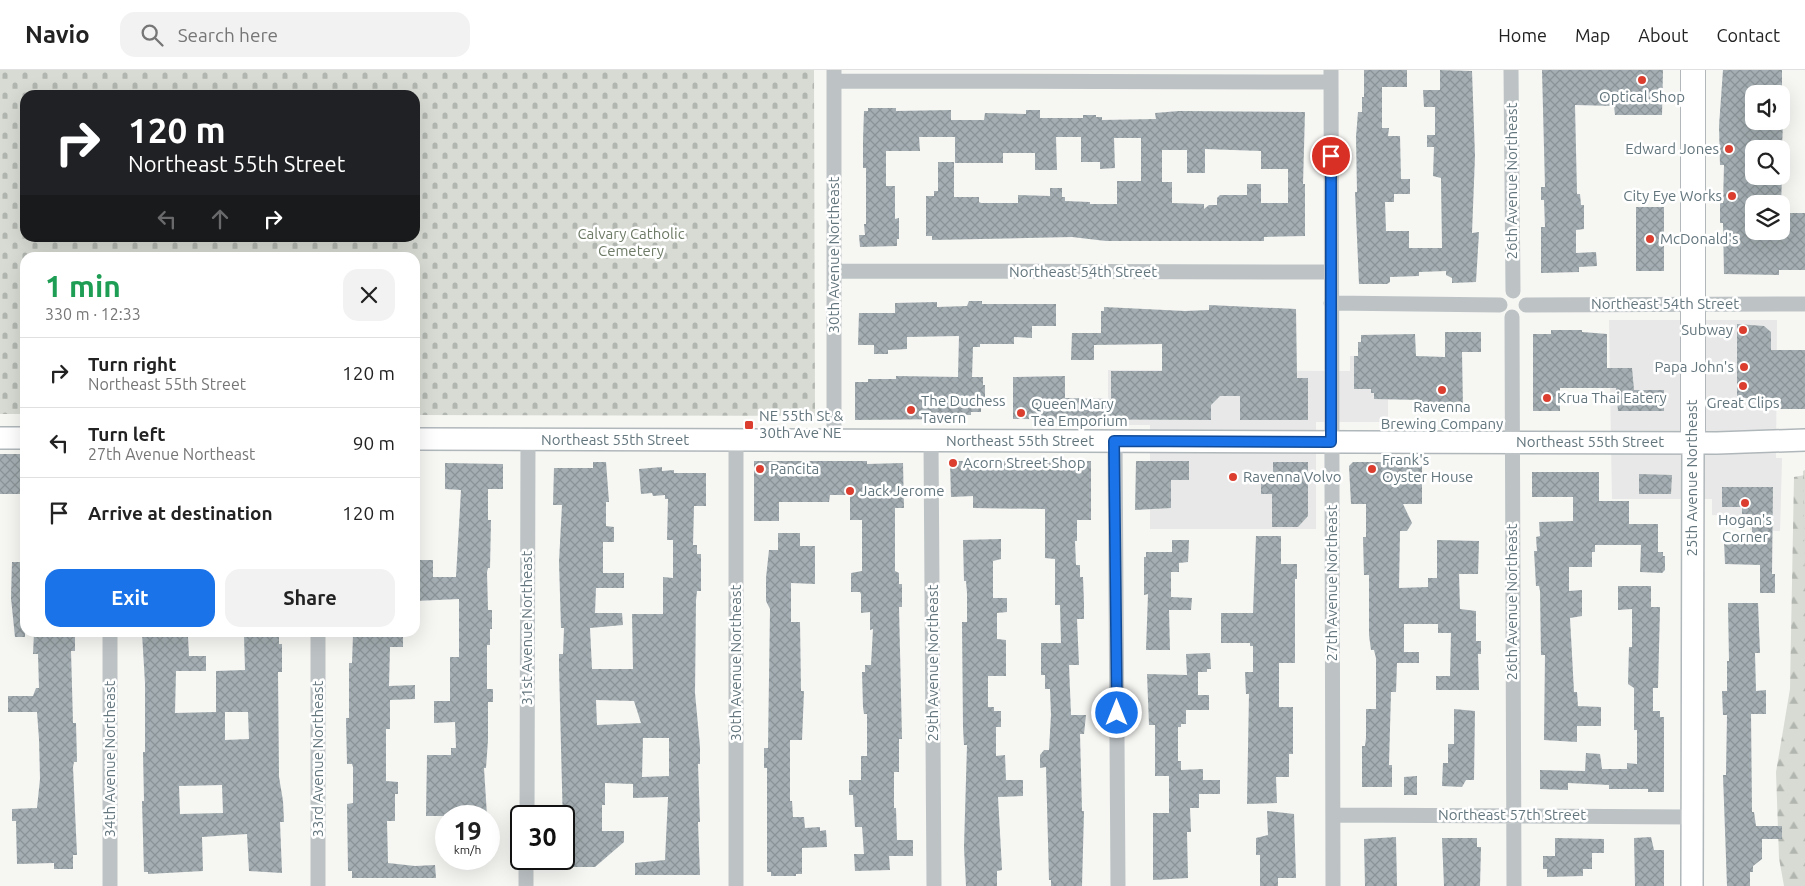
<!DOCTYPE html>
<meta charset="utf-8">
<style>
body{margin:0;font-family:Ubuntu,sans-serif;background:#f2f2f2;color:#222;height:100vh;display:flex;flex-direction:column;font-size:19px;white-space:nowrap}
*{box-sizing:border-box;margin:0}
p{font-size:16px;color:#767676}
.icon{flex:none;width:28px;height:28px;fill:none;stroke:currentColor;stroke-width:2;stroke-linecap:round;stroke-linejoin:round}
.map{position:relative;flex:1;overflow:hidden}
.sheet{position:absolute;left:20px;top:182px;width:400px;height:385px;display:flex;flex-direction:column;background:#fff;border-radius:15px;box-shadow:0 5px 20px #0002}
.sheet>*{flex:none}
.guide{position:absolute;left:20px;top:20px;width:400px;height:152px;border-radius:15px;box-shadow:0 5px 20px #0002;background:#202124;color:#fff;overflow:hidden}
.buttons{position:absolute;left:1745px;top:15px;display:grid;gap:10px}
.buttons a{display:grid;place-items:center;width:45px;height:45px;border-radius:10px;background:#fff;box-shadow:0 5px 20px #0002;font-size:25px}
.speed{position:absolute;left:435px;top:735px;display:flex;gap:10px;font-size:25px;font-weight:700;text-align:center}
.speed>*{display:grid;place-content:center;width:65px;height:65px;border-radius:50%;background:#fff;box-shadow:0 5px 20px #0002;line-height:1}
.speed small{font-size:12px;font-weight:400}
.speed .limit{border:2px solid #111;border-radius:8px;background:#fff;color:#111}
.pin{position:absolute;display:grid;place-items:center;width:42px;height:42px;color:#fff;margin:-21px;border:2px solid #fff;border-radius:50%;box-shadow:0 1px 5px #0007}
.me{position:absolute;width:55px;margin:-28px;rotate:0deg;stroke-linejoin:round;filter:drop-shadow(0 0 4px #0008)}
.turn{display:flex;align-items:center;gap:18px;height:105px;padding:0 25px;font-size:22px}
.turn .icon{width:65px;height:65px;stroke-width:2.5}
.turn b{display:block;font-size:35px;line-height:42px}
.lanes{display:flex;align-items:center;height:48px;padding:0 25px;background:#0003;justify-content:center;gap:25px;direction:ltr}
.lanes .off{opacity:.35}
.round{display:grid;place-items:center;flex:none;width:52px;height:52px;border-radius:15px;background:#f2f2f2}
.head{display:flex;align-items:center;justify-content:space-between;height:85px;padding:0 25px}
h1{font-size:30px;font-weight:700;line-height:38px;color:#1e9e55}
.cta{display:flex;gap:10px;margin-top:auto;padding:10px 25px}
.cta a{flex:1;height:58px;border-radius:15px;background:#1a73e8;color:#fff;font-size:20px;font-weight:700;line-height:58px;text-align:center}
.cta a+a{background:#f2f2f2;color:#222}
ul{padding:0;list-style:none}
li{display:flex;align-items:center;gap:15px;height:70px;padding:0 25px;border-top:1px solid #e0e0e0}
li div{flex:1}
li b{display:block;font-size:19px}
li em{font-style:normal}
header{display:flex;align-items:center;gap:30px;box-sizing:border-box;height:70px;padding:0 25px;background:#fff;border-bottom:1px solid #e0e0e0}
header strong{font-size:24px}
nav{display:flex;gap:28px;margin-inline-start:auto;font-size:18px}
.search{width:350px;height:45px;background:#f2f2f2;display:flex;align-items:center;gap:12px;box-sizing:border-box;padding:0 18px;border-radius:15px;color:#767676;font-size:19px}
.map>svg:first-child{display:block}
.built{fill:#e7e8e7}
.forest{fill:url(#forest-firs)}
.cemetery{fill:url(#cemetery-stones);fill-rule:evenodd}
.park{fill:url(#park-tufts)}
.building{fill:url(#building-cross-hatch);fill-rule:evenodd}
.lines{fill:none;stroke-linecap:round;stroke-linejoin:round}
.secondary-casing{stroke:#b0b7ba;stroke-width:24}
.primary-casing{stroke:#b1b7ba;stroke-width:26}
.street{stroke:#bdc3c5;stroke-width:15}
.secondary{stroke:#fff;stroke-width:21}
.primary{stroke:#fff;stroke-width:24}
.route-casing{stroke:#114b97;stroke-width:12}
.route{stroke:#1a73e8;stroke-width:9}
.poi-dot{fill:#db3e2f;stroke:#fff;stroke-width:2}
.labels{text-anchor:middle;stroke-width:5;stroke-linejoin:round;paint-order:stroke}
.poi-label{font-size:15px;fill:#63767d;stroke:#fff;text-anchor:start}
.street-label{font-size:15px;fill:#63767d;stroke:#fff}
.park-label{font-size:15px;fill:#6d7a65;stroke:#fff}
</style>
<header>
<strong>Navio</strong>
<div class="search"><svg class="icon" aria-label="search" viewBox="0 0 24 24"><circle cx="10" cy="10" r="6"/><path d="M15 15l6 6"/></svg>Search here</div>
<nav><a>Home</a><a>Map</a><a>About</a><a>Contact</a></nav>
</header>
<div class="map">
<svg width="1805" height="816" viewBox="0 0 1805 816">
<defs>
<pattern id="forest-firs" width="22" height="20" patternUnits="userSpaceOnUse" patternTransform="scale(1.25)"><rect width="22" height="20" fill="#d7dbd3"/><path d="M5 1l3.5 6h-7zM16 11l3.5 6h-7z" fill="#b2b6b0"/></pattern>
<pattern id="cemetery-stones" width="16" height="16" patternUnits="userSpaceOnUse" patternTransform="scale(1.25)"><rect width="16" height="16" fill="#d7dbd3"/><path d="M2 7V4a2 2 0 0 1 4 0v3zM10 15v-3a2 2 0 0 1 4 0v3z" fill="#b2b6b0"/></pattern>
<pattern id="park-tufts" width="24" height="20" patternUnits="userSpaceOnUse" patternTransform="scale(1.25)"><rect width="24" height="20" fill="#d7dbd3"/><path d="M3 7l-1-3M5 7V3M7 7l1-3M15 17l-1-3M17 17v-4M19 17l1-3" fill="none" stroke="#b2b6b0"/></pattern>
<pattern id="building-cross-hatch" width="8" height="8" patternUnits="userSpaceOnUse" patternTransform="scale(1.25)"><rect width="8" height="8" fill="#a5afb3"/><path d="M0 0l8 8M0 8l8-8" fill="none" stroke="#8a9397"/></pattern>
</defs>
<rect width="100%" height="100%" fill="#f6f6f3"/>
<path class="built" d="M1609,250H1777L1776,388H1782L1780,461L1750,460V446L1712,445V429H1612Z
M1350,286H1388V352H1316V459H1150V355H1108V300L1350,301Z"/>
<path class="forest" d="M1805,405V816H1784L1779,788L1776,702L1790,619L1794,407Z"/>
<path class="cemetery" d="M0,0H814L815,346L415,345V188H25V344H0ZM25,25H415V168H25Z"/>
<path class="park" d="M1805,400V518L1803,401Z"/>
<path class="building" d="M1364,0H1407V17H1382V58H1389L1388,66H1400L1401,109H1410V124H1394V132H1385L1386,161H1409V178H1442L1441,108L1433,106L1434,77H1427V65H1435V37H1424L1423,20H1440V0L1472,1L1475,86L1472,163L1479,162L1476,212L1452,213V208L1446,205V201L1419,202V206L1390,207V212L1387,214H1359L1355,122H1357L1356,67L1358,42H1362V27H1364Z
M1542,0H1663L1662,45H1615L1614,36L1575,35L1577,124H1580L1581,135H1584V159L1576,160V183L1596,182L1597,196L1579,197V202L1541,203V157H1545L1544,130H1541V117H1545Z
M1723,0H1782V24H1754V51H1783L1782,79H1754V106H1782L1781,134H1754V161H1784V143H1805V200H1779V205L1724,204L1723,153H1720V133H1723L1724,95H1720L1719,56Z
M868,38H896V41L951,40V50H984L985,43L1026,44V40H1040V48H1083V45H1096V47H1102V50L1156,49L1155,43L1179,41L1305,42L1303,114H1305V166L1264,167V171H1106L1072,167L932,170V166H926V126H934V121H938V92H954V127H979V132L981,133H1018V125L1050,126V118H1062V127H1065V131L1090,132V134H1117V111H1141V68H1114L1115,98L1100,99V92H1081V67H1056L1057,100H1035V83H1003V93H955V67H919L920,81H886V116H895V149L899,148V169H897V176L860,177L859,165H865L864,154H866V98H863V71L864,41H868ZM1205,79L1261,81V99H1288V133H1261V114H1247V125H1220L1217,128V135H1209L1204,139V134L1172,133V112H1162V80H1187V103H1205Z
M1636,137H1664V201H1636Z
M969,231H982V234H1056V256H1032V268L1014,267V274H980V277H973L972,307H983V315H985V332H981V342H971V345H953V349L855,350V312H868V309H896V306L958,307L959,266L907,267V279L888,280V284H874V275H858L859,243H895V233L937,232V237L967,236Z
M1209,235L1296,239L1297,308H1308V350H1240V326H1220L1211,335V350L1013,349V307L1065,306V328L1111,329V301H1162V274L1094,275V290H1071L1072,263H1101V241H1104V237L1185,241L1209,240Z
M1737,254L1764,256L1771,262V280H1805V339H1779V328H1737Z
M1551,260H1582V262L1607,264V298H1632L1634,320H1664V341H1618L1616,318H1560V341H1533V264H1551Z
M1445,262H1481V282H1462L1463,339L1422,338V330L1374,329V323H1371V319H1354V286H1358V272H1361V265L1415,264L1416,286L1445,287Z
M0,384H25V424H0Z
M754,391H867V394L903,393L904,438H895V501L899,503V514H902V537H899L902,669H899V702H894V738H896L897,770H913V786H889L890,800L855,801L854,784H864L862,757H855L853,725H849V710H861V686H867V644H864L863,637L862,602H865V595H871L873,559L870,560V542L861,543V524L860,522H851V503L862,501V450H850V425H830L829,432H779V451H754Z
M950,391H1008V395H1016V399H1045V391H1091V450H1077V471H1075L1076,495H1080V507H1083L1084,534V549H1077L1079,595H1069L1071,645H1086L1084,664H1080L1082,741H1084L1082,816H1051V810H1049L1046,697L1040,698V685L1044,680H1049L1051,645L1050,619H1045V605H1041V573H1061L1060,535H1055V489L1045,488V439L973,438V426L951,427Z
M1136,391H1189V410H1171V438L1135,440Z
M593,392H606L609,432H606V456L614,457V472H603V503H624V518H596L595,543H622L623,555L590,558L592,599H633L632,544H663V507L673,508V470H667L668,429H665V425L653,426L652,423L641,424L639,399L662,397V401L674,400V403H706V436H694L693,475H697V484H701V521H697L696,530L695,623L700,677V694H698L700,752H698L700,805H635V793L665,790L668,727L633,728V714L605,713V735H602V761H624V772L595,797H564L559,596V584H563L564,558H561L559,492L562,435H553L554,398H593ZM596,630L634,631L641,653L597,655ZM643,668H669V706L642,707Z
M1273,392H1308V446L1298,457H1272V424H1261V403H1273Z
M1353,392H1420V395H1422V434H1403L1412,453L1407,461H1400L1399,518L1428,517V508H1437V470L1479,471L1478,504H1459L1460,539L1476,541V571H1481V584H1478L1479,620H1436V606H1450L1451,563H1438V554H1404V582H1419V593H1397L1396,622H1391L1389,695H1392V717H1362V676H1365L1366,668V639H1376V588L1374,580H1371L1369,565V505H1364L1363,467H1366V434H1351L1349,396Z
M445,393L503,394V419H488V450H491L490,498H488L487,502L488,540H492V559H490V575H487V619H493V632H488V670L486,698H484L487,746H426L427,685H451V678H456L455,652L434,653V631H450V587H459V529L415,531V490H433V507H456L461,420L445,419Z
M1532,402H1599V431H1629V454H1658V482H1663V486H1665V500L1662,503L1640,502L1641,475H1595V482H1592V497H1569V521L1582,520V546L1570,548L1574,622H1577L1578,636L1601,637V656H1577V672L1544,670L1545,585H1541L1540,521L1539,516H1536L1534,481H1537L1536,467L1540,466L1539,452L1573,451V427H1532Z
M1639,404L1672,405L1671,424H1639Z
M1722,417H1773L1772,504H1775V523H1760V495L1725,494L1724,470L1752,467V444H1742V437H1722Z
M778,463H800V476H815V514L791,513V552H800L801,621H804L802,670H790V731H792L793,747H804L805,758L820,757V761L826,760L827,777L802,778V804H796V806H771V802H767V698H764V678H768L770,539L766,531V508L769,480H778Z
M1256,466H1281V494H1297V509H1295V593H1279V637H1293V684H1289V707H1276L1277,733L1247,734L1249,624H1246L1245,602H1253V576H1250V573H1221V543H1253Z
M1001,469V489L993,491V528H1007V542L997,543V569L1006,570V606H988V637H994V641H1001V657H996V686L1005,685L1006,710H1023V726L998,727L1002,800L997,801V816H966L964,778L967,675H964L963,658L962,552H967V523L966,511H964L963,470Z
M1172,470H1189L1188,492L1179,493V502H1171V527L1192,528L1191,540H1169L1170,580H1146L1148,524L1144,525V487H1146V482H1172Z
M12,492H24L25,567H15L11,528Z
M1618,516H1651V537H1660L1658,618H1653V641H1660V647H1664V722H1648V719H1609V715L1568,713V720L1540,719V700L1585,701L1586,683L1600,684L1602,699H1627V693L1637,694V660H1634V618L1628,614L1629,577H1632V539L1618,540Z
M1728,533H1758L1760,583H1755L1756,621L1766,620V644H1751L1752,742H1754L1756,756H1782V769H1762V789L1753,796V802H1750V816H1727L1723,705H1726L1727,645H1723L1722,621H1727V591H1729Z
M174,562L180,564V567H188L189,586H206V601H176L175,643L216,642V601L245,600L244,565L279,566V574H282V602H278L279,707L283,731L284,752H280L282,803L249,801L247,764L202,767L203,801L148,804V802H144L142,731H144L143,682H145V613L142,563ZM225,642H248L249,669L225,670ZM222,715L223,743L180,744L179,716Z
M34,563H71V566H75V581H71L73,653H76L77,692H74L73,697L77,785H73V799H54V793L17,794L16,751H12V739L37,738L40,709L39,669L37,642H8V626H33L36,618H39L38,584H33Z
M353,565H403V577H390L389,616L415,615V629L390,630V659H386V711L398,712V724H395V751H387L388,793L415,796L435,795L436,808H352V801H348L347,734L353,733V697L352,694H347L346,648H349V593H352Z
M1210,583L1211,599H1207V602H1198V625H1209V640H1186V654H1181V657H1178V691H1181V700L1203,699V710H1220V724H1199V738H1190L1191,762H1187L1188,808L1153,810V743H1169V706H1155V655H1149L1147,604L1187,605L1186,584Z
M1454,639L1475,641L1474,710H1466L1462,717L1442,716L1443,693H1448V674H1454Z
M1417,706V725H1404V707Z
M1267,741L1294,744L1296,808H1278V816H1260V785H1256V768L1268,765Z
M1396,767L1397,816H1365L1364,769Z
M1651,767L1654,780H1664V816H1635L1634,768Z
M1442,768H1477V777H1481L1480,816H1444Z
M1555,768L1604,769V783H1592V799H1583V806L1547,807V799H1543V786H1555Z"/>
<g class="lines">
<defs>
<path id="secondary" d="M0,368H25
M415,369L1717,373L1805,370
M1692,816L1693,372"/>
<path id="primary" d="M1693,372V0"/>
</defs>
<use href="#secondary" class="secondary-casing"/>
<use href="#primary" class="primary-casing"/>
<path class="street" d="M834,0V370
M1331,0L1333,816
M1511,0L1513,221
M834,11L1331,12
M835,201L1331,202
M1331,233L1500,235
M1526,235L1805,234
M1512,247L1514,816
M931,371L934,816
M1115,371L1118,816
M110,562V816
M318,562V816
M1333,745L1691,747
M527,746L528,369
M526,816V789
M736,816V370"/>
<use href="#secondary" class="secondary"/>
<use href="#primary" class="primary"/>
</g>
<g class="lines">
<defs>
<path id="route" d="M1117,643L1114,371L1331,372V86"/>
</defs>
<use href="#route" class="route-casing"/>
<use href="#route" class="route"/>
</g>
<g class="poi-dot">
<circle cx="1642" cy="10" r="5"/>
<circle cx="1729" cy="79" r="5"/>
<circle cx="1732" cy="126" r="5"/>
<circle cx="1650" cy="169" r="5"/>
<circle cx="1743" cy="260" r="5"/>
<circle cx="1744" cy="297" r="5"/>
<circle cx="1743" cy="316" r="5"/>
<circle cx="1442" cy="320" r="5"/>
<circle cx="1547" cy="328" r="5"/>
<circle cx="911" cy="340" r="5"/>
<circle cx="1021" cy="343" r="5"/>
<rect x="744" y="350" width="10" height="10" rx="2.5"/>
<circle cx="953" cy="393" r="5"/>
<circle cx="760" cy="399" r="5"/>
<circle cx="1372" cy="399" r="5"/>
<circle cx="1233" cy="407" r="5"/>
<circle cx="850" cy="421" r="5"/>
<circle cx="1745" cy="433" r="5"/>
</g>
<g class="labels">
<g class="poi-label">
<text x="1642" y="32" text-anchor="middle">Optical Shop</text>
<text x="1719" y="84" text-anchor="end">Edward Jones</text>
<text x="1722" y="131" text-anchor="end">City Eye Works</text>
<text x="1660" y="174">McDonald's</text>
<text x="1733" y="265" text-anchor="end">Subway</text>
<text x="1734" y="302" text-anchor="end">Papa John's</text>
<text x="1557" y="333">Krua Thai Eatery</text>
<text x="921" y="336">The Duchess<tspan x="921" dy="17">Tavern</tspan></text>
<text x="1743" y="338" text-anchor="middle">Great Clips</text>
<text x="1031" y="339">Queen Mary<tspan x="1031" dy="17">Tea Emporium</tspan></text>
<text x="1442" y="342" text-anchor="middle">Ravenna<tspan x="1442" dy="17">Brewing Company</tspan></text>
<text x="759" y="351">NE 55th St &amp;<tspan x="759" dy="17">30th Ave NE</tspan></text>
<text x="1382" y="395">Frank's<tspan x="1382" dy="17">Oyster House</tspan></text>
<text x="963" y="398">Acorn Street Shop</text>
<text x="770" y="404">Pancita</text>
<text x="1243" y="412">Ravenna Volvo</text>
<text x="860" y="426">Jack Jerome</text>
<text x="1745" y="455" text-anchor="middle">Hogan's<tspan x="1745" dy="17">Corner</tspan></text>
</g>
<g class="street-label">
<text transform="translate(1512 111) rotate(-90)" y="5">26th Avenue Northeast</text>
<text transform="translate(834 185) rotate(-90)" y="5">30th Avenue Northeast</text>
<text x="1083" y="207">Northeast 54th Street</text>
<text x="1665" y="239">Northeast 54th Street</text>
<text x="615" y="375">Northeast 55th Street</text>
<text x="1020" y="376">Northeast 55th Street</text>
<text x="1590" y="377">Northeast 55th Street</text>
<text transform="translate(1692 408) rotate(-90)" y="5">25th Avenue Northeast</text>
<text transform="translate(1332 513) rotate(-90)" y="5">27th Avenue Northeast</text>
<text transform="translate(1512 532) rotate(-90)" y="5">26th Avenue Northeast</text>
<text transform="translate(527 558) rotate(-90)" y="5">31st Avenue Northeast</text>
<text transform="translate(736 593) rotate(-90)" y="5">30th Avenue Northeast</text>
<text transform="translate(933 593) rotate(-90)" y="5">29th Avenue Northeast</text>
<text transform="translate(110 689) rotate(-90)" y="5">34th Avenue Northeast</text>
<text transform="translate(318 689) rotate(-90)" y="5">33rd Avenue Northeast</text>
<text x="1512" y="750">Northeast 57th Street</text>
</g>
<g class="park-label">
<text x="631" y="169">Calvary Catholic<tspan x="631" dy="17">Cemetery</tspan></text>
</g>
</g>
</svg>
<div class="buttons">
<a><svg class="icon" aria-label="sound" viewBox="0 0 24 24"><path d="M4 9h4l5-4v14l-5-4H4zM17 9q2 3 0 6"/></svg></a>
<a><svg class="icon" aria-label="search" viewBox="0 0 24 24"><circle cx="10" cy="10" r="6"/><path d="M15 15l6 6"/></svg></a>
<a><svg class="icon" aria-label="layers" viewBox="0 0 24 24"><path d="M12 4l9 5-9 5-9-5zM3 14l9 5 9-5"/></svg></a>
</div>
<div class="speed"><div>19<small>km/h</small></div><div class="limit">30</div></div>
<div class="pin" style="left:1331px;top:86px;background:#d93025"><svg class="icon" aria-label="arrive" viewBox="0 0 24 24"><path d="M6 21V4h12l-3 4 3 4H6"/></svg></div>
<svg class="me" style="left:1117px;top:643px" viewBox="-20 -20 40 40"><circle r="17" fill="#1a73e8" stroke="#fff" stroke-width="3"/><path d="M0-11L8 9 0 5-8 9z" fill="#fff"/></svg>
<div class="guide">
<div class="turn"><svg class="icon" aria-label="right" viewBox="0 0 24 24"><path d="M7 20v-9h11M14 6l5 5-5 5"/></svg><div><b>120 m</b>Northeast 55th Street</div></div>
<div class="lanes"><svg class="icon off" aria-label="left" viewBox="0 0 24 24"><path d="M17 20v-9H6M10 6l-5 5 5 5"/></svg><svg class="icon off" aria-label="ahead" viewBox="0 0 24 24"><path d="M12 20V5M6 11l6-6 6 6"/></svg><svg class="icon" aria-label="right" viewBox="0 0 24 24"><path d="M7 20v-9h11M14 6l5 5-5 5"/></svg></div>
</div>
<section class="sheet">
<div class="head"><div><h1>1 min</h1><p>330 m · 12:33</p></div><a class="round"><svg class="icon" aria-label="close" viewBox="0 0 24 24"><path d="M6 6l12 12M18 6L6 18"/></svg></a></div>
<ul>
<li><svg class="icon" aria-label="right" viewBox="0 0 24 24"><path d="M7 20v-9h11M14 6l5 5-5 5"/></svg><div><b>Turn right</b><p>Northeast 55th Street</p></div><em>120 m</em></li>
<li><svg class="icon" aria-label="left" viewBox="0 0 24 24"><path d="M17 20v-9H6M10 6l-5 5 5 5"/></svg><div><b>Turn left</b><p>27th Avenue Northeast</p></div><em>90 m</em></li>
<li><svg class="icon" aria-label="arrive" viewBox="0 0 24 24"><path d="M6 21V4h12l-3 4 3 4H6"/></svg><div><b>Arrive at destination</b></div><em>120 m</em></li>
</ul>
<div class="cta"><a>Exit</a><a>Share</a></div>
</section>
</div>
